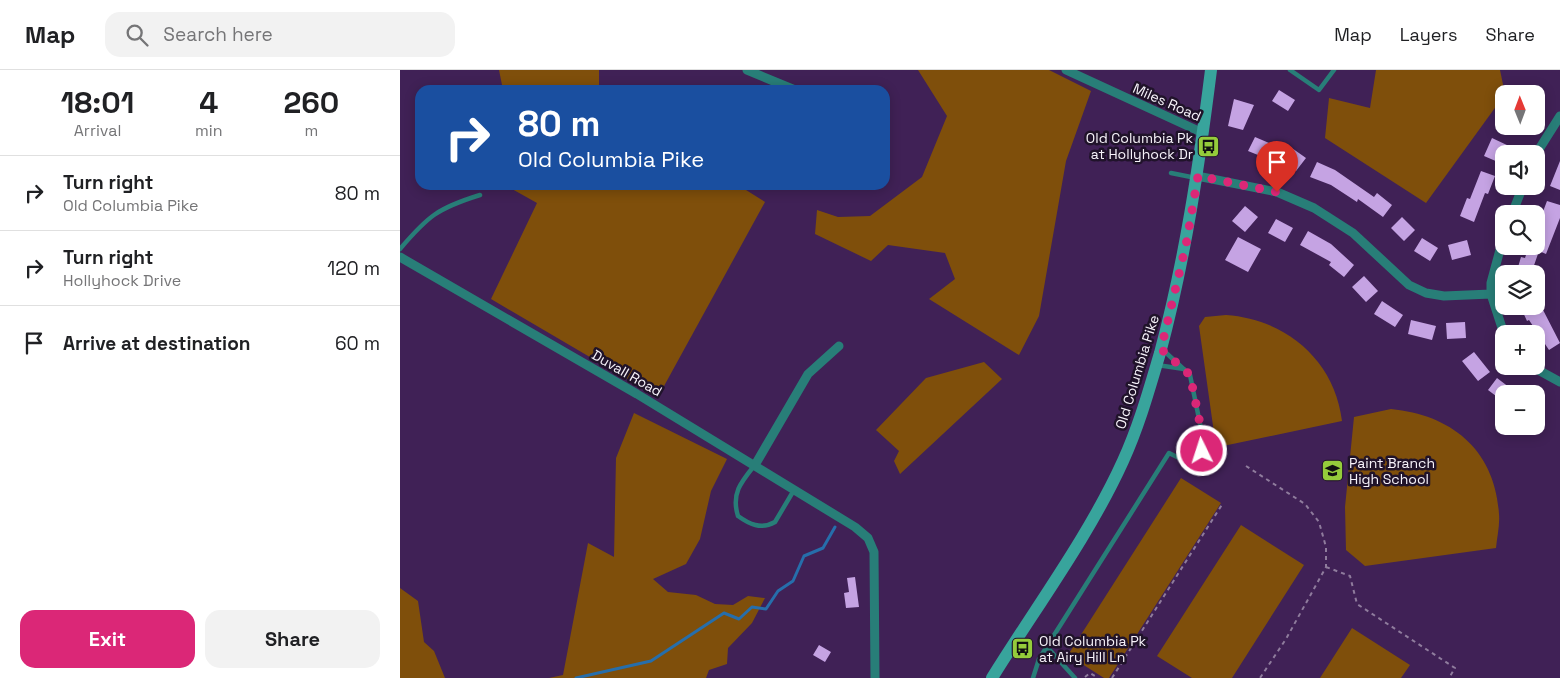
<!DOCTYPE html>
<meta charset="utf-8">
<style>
body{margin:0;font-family:"Space Grotesk",sans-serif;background:#f2f2f2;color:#202124;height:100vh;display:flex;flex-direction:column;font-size:19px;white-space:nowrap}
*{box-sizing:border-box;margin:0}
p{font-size:16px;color:#757577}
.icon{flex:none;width:28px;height:28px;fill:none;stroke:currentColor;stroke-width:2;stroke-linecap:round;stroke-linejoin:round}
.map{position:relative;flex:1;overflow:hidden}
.sheet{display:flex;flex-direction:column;background:#fff;width:400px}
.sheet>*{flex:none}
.guide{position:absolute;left:15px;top:15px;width:475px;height:105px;border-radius:15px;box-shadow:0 2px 12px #0003;background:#1a4fa0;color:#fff;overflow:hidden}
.needle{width:32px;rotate:359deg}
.tools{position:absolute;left:1095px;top:15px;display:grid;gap:10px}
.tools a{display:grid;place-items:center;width:50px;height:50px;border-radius:10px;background:#fff;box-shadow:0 2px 12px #0003;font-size:25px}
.pin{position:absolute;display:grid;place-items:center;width:42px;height:42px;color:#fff;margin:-51px -21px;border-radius:50% 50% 50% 0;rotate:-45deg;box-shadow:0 0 5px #0007}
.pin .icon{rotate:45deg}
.me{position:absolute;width:55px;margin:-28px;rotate:356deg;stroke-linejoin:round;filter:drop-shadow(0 0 4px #0008)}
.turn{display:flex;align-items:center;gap:18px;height:105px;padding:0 20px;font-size:22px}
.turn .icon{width:65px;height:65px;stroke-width:2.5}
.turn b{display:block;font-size:35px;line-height:42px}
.eta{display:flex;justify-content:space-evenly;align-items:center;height:85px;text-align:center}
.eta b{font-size:30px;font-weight:700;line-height:35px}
.cta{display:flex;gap:10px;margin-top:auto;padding:10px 20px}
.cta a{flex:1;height:58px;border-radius:15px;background:#db2777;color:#fff;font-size:20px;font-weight:700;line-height:58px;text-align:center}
.cta a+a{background:#f2f2f2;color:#202124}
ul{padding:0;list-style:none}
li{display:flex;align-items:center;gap:15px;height:75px;padding:0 20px;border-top:1px solid #e0e0e0}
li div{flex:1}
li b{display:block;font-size:19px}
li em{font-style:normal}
header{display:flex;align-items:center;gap:30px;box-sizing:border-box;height:70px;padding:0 25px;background:#fff;border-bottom:1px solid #e0e0e0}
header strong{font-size:24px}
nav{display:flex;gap:28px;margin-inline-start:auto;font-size:18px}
.search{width:350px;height:45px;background:#f2f2f2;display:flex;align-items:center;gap:12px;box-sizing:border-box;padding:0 18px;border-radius:15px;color:#757577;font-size:19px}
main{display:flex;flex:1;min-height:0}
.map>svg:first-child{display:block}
.green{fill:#7f4f0b}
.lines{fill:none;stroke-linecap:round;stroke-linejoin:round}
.stream{stroke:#266eab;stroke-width:3}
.building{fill:#c5a3e3}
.path{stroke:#8f7c9d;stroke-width:2;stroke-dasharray:4 4;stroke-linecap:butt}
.lane{stroke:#287e78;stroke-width:4.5}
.street{stroke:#287e78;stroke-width:9}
.secondary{stroke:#38a49c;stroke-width:12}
.route{stroke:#db2777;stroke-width:9;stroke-dasharray:0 16.2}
.labels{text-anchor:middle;stroke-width:5;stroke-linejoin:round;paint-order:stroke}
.street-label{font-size:14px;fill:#f7f3fa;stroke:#20132a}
.poi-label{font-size:14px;fill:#f7f3fa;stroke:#20132a;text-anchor:start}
</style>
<header>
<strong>Map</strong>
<div class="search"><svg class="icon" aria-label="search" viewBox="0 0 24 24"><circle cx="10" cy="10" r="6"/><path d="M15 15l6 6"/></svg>Search here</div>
<nav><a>Map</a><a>Layers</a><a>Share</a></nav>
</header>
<main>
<section class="sheet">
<div class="eta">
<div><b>18:01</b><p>Arrival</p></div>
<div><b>4</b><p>min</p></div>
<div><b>260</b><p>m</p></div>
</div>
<ul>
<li><svg class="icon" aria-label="right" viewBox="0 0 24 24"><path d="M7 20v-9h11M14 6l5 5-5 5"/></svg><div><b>Turn right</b><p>Old Columbia Pike</p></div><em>80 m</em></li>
<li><svg class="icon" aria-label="right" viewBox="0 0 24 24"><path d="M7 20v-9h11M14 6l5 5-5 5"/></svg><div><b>Turn right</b><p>Hollyhock Drive</p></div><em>120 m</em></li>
<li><svg class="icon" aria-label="arrive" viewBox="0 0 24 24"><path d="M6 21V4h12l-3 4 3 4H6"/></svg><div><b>Arrive at destination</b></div><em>60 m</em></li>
</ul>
<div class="cta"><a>Exit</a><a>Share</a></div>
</section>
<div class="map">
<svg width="1160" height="608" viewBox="0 0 1160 608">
<rect width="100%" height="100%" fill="#402156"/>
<path class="green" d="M99,0H199V20H103Z
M518,0H649L691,21L666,91L639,246L619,285L529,229L555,209L545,183L488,175L471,191L415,164L417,140L438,147L470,146L522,107L547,46Z
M976,0H1100L1105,24L1026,133L925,68L929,28L970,38Z
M105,115H338L365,132L258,327L91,229L137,133Z
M826,245C885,249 935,290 942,351L823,376L815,370L799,256L805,247Z
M584,292L602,309L500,404L494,391L499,381L476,360L526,308Z
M991,339C1052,345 1095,380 1099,444C1100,455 1097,467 1096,478L965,496L946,480L945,437L954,347Z
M234,343L327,389L311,421L300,469L286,494L253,509L268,522L296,525L315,534L333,535L348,526L365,528L352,553L328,578L327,594L309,600L306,608H149L163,605L188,473L214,487L216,388Z
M781,408L821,433L709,608H704L668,585Z
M841,455L904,495L832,608H792L757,586Z
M0,518L18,531L24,572L34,581L45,608H0Z
M952,558L1010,595L1001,608H920Z"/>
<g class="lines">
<path class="stream" d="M176,608L251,591L324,543L339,549L352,537L366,539L378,521L393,511L404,486L423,478L435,457"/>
</g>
<path class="building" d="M879,20L895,30L888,41L872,31Z
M834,29L854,35L843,60L828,56Z
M855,67L874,75L868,89L848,81Z
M1092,68L1109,76L1098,100V92L1084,86Z
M889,76L906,88L896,101L880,90Z
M1160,91V120L1150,116Z
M917,92L935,100L974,127L977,123L992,135L983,147L958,129L957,132L931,115L910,107Z
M1081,101L1095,106L1088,124L1085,123L1074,152L1060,146L1067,128L1070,129Z
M1147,131L1160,135V148L1146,184L1139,181L1131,204H1116L1121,187L1125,188L1129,176H1136V160Z
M845,136L858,147L845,162L832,151Z
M1002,147L1015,160L1004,171L991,158Z
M876,149L893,158L885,172L868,163Z
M908,161L931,174L954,195L944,207L929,195L931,192L900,175Z
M838,167L861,179L848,202L825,190Z
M1022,168L1038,178L1030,191L1014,181Z
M1067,170L1071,185L1052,190L1048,175Z
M964,206L978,221L966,232L952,217Z
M982,231L1003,245L995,257L974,244Z
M1120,236H1141L1160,273L1149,280L1129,250L1127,251Z
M1011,250L1036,256L1032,270L1008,264Z
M1065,252L1066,268L1047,269L1046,253Z
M1074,282L1090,302L1078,311L1062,291Z
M1097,308L1118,324H1104V332L1088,320Z
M455,507L459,537L446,538L444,523L449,522L447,508Z
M419,575L431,582L425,592L413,585Z"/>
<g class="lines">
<path class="path" d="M846,396L905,434L919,452L926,477V497L886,569L860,608
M926,497L950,506L957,534L1055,598L1049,608
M685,607L690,603L698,608
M712,608L823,433"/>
<path class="lane" d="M890,0L919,20L934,0
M771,103L796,108
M0,179C28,146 38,138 80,125
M757,295L784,299
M354,396C341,412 331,424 338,446C349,454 361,460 375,452L394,420
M648,578L675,608
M633,608L639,589L769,383L793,395L802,381L804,373L790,305L762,279"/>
<path class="street" d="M347,0L395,20
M666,0L803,63
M1136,84L1160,46
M797,106L877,122L914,138L953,163L1009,215L1026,223L1044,226L1091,224
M1112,144L1123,116
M1104,165L1091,213V224L1104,264
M0,187L237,324L455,457L468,468L474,482L475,608
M1131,296L1160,312
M355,395L408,304L439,276"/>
<path class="secondary" d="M592,608C636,537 689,466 723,391C739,356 749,320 760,283C785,190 799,96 811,0"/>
</g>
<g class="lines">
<path class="route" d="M802,381L804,373L790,305L761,279L786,175L798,106L877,122"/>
</g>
<defs>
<symbol id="bus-square" viewBox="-11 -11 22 22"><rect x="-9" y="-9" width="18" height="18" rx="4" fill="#95cc3b" stroke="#20132a"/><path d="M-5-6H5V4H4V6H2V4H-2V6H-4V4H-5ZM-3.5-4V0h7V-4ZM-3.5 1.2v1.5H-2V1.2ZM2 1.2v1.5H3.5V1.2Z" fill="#111"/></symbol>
<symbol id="school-square" viewBox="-11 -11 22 22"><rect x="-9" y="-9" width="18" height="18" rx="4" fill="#95cc3b" stroke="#20132a"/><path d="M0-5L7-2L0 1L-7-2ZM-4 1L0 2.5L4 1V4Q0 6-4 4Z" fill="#111"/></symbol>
</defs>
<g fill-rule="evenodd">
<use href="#bus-square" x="796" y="64" width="25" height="25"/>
<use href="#school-square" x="920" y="388" width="25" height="25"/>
<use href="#bus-square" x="610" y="566" width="25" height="25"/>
</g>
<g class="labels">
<g class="street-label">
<text transform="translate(767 32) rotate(24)" y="5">Miles Road</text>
<text transform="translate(737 302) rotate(-73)" y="5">Old Columbia Pike</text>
<text transform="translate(227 303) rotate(30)" y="5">Duvall Road</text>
</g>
<g class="poi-label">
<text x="793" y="73" text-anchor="end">Old Columbia Pk<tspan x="793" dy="16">at Hollyhock Dr</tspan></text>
<text x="949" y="398">Paint Branch<tspan x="949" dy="16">High School</tspan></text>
<text x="639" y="576">Old Columbia Pk<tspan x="639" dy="16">at Airy Hill Ln</tspan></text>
</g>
</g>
</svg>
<div class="tools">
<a><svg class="needle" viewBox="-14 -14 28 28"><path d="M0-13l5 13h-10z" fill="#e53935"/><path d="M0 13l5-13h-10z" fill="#757577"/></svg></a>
<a><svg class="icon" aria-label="sound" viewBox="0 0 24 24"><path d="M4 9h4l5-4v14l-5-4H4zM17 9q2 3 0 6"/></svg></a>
<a><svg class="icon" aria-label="search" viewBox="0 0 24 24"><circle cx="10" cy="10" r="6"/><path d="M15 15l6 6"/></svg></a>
<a><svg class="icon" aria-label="layers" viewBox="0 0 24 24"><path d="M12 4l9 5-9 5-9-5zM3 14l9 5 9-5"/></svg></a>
<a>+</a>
<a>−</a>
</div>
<div class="pin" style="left:877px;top:122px;background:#d93025"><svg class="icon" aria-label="arrive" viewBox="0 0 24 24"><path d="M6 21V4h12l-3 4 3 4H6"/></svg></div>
<svg class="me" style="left:802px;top:381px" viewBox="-20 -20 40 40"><circle r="17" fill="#db2777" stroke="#fff" stroke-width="3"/><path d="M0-11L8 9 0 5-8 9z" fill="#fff"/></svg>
<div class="guide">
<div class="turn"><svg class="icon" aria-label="right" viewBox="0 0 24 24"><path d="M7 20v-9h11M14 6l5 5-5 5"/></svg><div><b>80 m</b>Old Columbia Pike</div></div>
</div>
</div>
</main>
